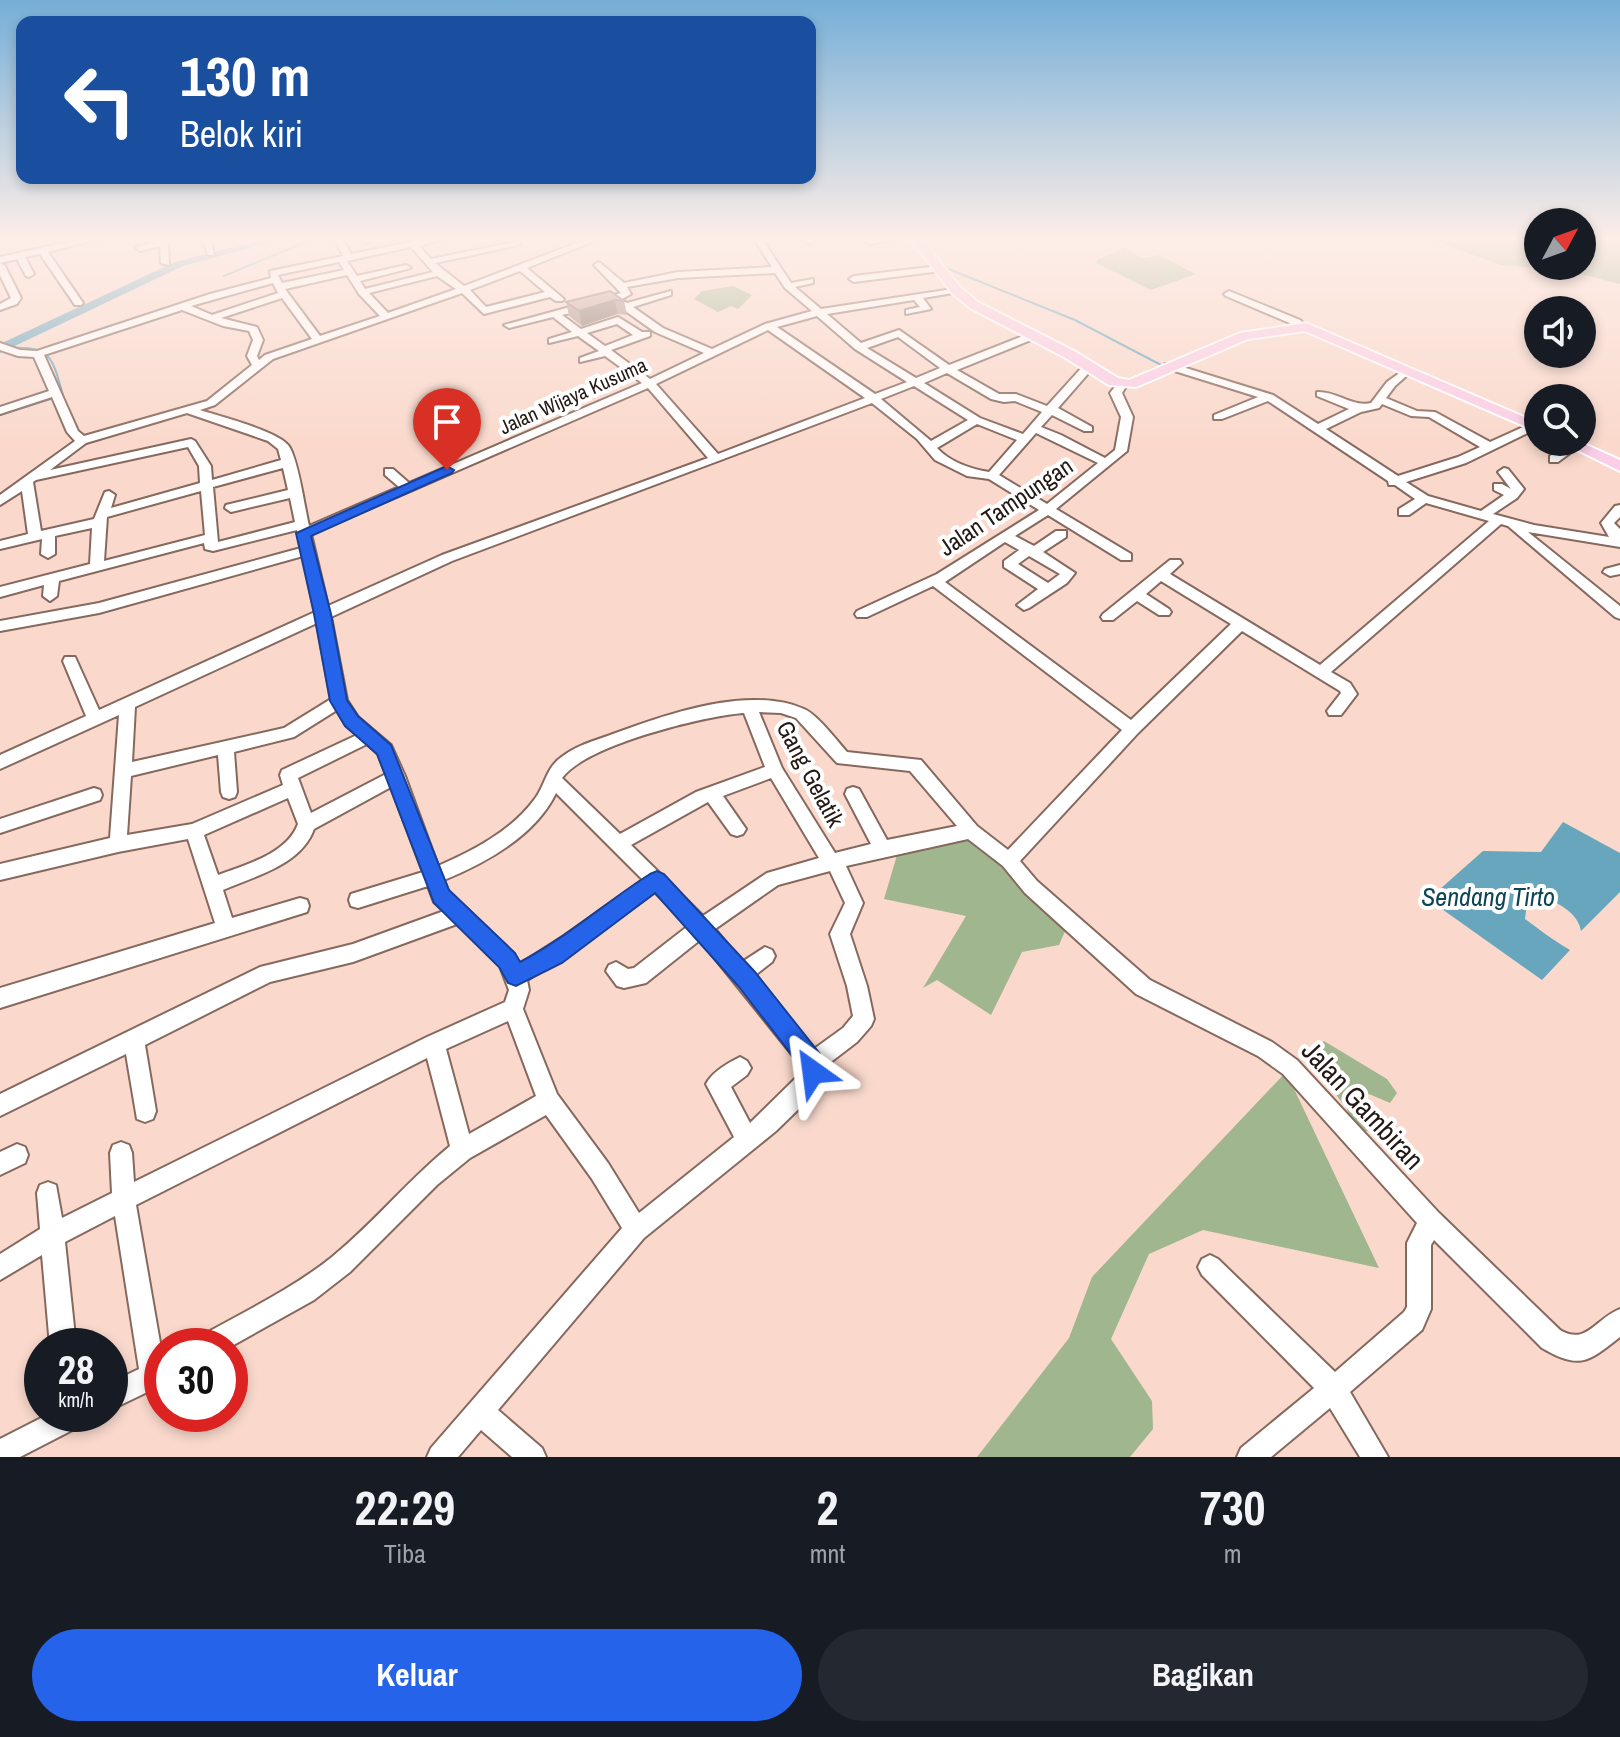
<!DOCTYPE html>
<html lang="id">
<style>
body{margin:0;font-family:"Archivo Narrow",sans-serif;background:#242831;color:#f1f3f6;height:100vh;display:flex;flex-direction:column;font-size:30px;white-space:nowrap}
*{box-sizing:border-box;margin:0}
p{font-size:26px;color:#9ea1a6}
.icon{flex:none;width:44px;height:44px;fill:none;stroke:currentColor;stroke-width:2;stroke-linecap:round;stroke-linejoin:round}
.map{position:relative;height:1457px;overflow:hidden}
.details{display:flex;flex-direction:column;background:#171b24;flex:1}
.details>*{flex:none}
.hud{position:absolute;left:16px;top:16px;width:800px;height:168px;border-radius:16px;box-shadow:0 4px 12px #0003;background:#1a4fa0;color:#fff;overflow:hidden}
.needle{width:52px;rotate:49deg}
.controls{position:absolute;left:1524px;top:208px;display:grid;gap:16px}
.controls a{display:grid;place-items:center;width:72px;height:72px;border-radius:50%;background:#171b24;box-shadow:0 4px 12px #0003;font-size:40px}
.speed{position:absolute;left:24px;top:1328px;display:flex;gap:16px;font-size:40px;font-weight:700;text-align:center}
.speed>*{display:grid;place-content:center;width:104px;height:104px;border-radius:50%;background:#171b24;box-shadow:0 4px 12px #0003;line-height:1}
.speed small{font-size:20px;font-weight:400}
.speed .limit{border:12px solid #d22;background:#fff;color:#111}
.pin{position:absolute;display:grid;place-items:center;width:68px;height:68px;color:#fff;margin:-82px -34px;border-radius:50% 50% 50% 0;rotate:-45deg;box-shadow:0 0 8px #0007}
.pin .icon{rotate:45deg}
.me{position:absolute;width:88px;margin:-44px;rotate:329deg;stroke-linejoin:round;filter:drop-shadow(0 0 6px #0008)}
.turn{display:flex;align-items:center;gap:28px;height:168px;padding:0 32px;font-size:36px}
.turn .icon{width:104px;height:104px;stroke-width:2.5}
.turn b{display:block;font-size:56px;line-height:68px}
.eta{display:flex;justify-content:space-evenly;align-items:center;height:136px;text-align:center}
.eta b{font-size:48px;font-weight:700;line-height:56px}
.button{display:flex;gap:16px;margin-top:auto;padding:16px 32px}
.button a{flex:1;height:92px;border-radius:48px;background:#2563eb;color:#fff;font-size:32px;font-weight:700;line-height:92px;text-align:center}
.button a+a{background:#242831;color:#f1f3f6}
.map>svg:first-child{display:block}
.green{fill:#a0b68f}
.water{fill:#68a6bd}
.lines{fill:none;stroke-linecap:round;stroke-linejoin:round}
.stream{stroke:#68a6bd;stroke-width:2}
.river{fill:#68a6bd;fill-rule:evenodd}
.minor-casing{stroke:#86695e;stroke-width:4}
.major-casing{stroke:#fff;stroke-width:4}
.minor{fill:#fff;fill-rule:evenodd}
.major{fill:#facee6;fill-rule:evenodd}
.wall{fill:#a98d84}
.shaded-wall{fill:#89736b}
.building{fill:#c4a499;stroke:#89736b;stroke-width:2}
.route{fill:#2563eb;stroke:#184099;stroke-width:2}
.labels{text-anchor:middle;stroke-width:8;stroke-linejoin:round;paint-order:stroke}
.far-street-label{font-size:20px;fill:#231813;stroke:#fff}
.street-label{font-size:24px;fill:#231813;stroke:#fff}
.water-label{font-size:26px;font-style:italic;fill:#0e4556;stroke:#fff}
.near-street-label{font-size:28px;fill:#231813;stroke:#fff}
</style>
<div class="map">
<svg width="1620" height="1457" viewBox="0 0 1620 1457">
<rect width="100%" height="100%" fill="#fad9cc"/>
<path class="green" d="M1446,239H1538V266H1582V239H1620V284L1565,270L1501,265L1435,241Z
M1124,248L1143,258L1159,255L1196,274L1151,290L1096,263L1098,259Z
M733,286L752,295L738,309L731,306L718,312L694,299L702,291Z
M966,832L1069,922L1059,945L1022,952L991,1015L937,980L923,988L966,916L884,899L900,845Z
M1324,1041L1387,1079L1397,1093L1390,1103L1369,1094L1357,1103L1370,1115L1373,1128L1356,1137L1347,1109L1319,1072L1312,1056Z
M1286,1072L1379,1268L1203,1230L1149,1254L1111,1339L1152,1401L1153,1429L1130,1457H977L1069,1338L1092,1277Z"/>
<path class="water" d="M1563,822L1620,853V892L1581,931C1578,912 1557,903 1541,895L1527,902L1525,919C1540,930 1553,940 1570,950L1542,980L1432,902L1431,897L1483,851L1541,852Z"/>
<g class="lines">
<path class="stream" d="M923,239L946,268L1075,320L1163,366
M224,276L313,239
M0,415L63,395C53,361 52,345 12,348
M1348,454L1368,468
M1422,501L1464,514"/>
<path class="river" d="M265,239H283L183,266L0,353V344L175,262Z"/>
<defs>
<path id="minor" d="M82,239H97L48,252L83,303L81,305H75L40,254L25,257L34,274L29,277L26,276L17,259L0,263V257Z
M162,239H172L168,243L169,265L161,263L160,246L140,251L136,248Z
M203,239H211L214,255H208Z
M232,239H240L241,241L237,244Z
M335,239H343L351,254L426,239H443L419,246L431,259L520,241V245L435,263L464,286L587,239H599L527,268L564,299L562,301H556L550,297L484,314L462,293L273,359L215,405L200,410C218,416 283,432 290,448C299,465 304,504 309,526L399,487L385,475V469H393L409,483L642,383L605,356L580,362V358L599,351L578,336L549,343V339L572,332L553,317L509,328L504,325L621,293L596,267L594,265L599,262L624,283L678,272L772,267L754,239H762L791,283L813,279V283L795,287L821,309L959,288V292L923,298L931,309L906,314V310L920,307L914,300L827,314L861,343L899,330L949,365L1028,334H1036V338L957,370L999,394H1016L1047,406L1085,364H1093V368L1058,408L1092,427V431H1084L1052,415L1041,427L1061,435L1105,458L1115,450L1121,417L1110,393L1118,383H1126L1127,385L1122,393L1133,417L1127,451L1056,509L1131,554V560H1121L1048,515L1015,536L1034,546L1056,531H1066V537L1043,552L1075,573L1067,583L1029,608L1024,610L1017,605L1038,589L1004,567V561L1019,550L1005,542L945,582L1131,720L1231,624L1161,581L1146,594L1169,609L1171,612L1169,615H1159L1137,601L1113,620H1103L1101,617L1103,614L1170,560H1180L1182,563L1170,574L1320,665L1489,521L1426,503L1409,515H1399V509L1415,499L1395,485H1389L1388,481L1268,401L1222,419H1214V415L1258,397L1165,368V364H1173L1273,395L1318,424L1349,409L1317,396V392C1337,391 1351,407 1371,403L1387,382L1408,367L1413,370L1395,386L1386,398L1417,411L1435,412L1490,442L1530,424H1538V428L1466,463L1406,482L1428,496L1481,511L1504,495L1494,490V484H1502L1511,489L1498,472L1504,468L1508,469L1524,489L1517,498L1493,514L1534,525L1609,537L1601,523L1615,506L1620,505V517L1614,523L1620,529V547L1528,532L1620,606V619L1615,617L1508,526L1501,524L1331,672L1350,683L1357,694L1341,715H1329L1327,711L1341,693L1340,691L1242,631L1138,733L1020,861L1037,881L1150,980L1272,1042L1297,1060L1439,1213L1560,1330C1587,1346 1596,1318 1620,1309V1337C1588,1362 1580,1370 1542,1348L1434,1240L1431,1245V1309L1422,1330L1350,1392L1388,1457H1360L1330,1408L1271,1457H1237L1241,1448L1314,1388L1202,1275L1198,1267L1202,1259L1210,1255L1218,1259L1335,1372L1404,1312L1407,1307V1243L1417,1223L1283,1074L1258,1056L1136,994L1025,893L1003,866L968,839L846,866L863,903L850,934L867,986L874,1019L871,1026L857,1042L823,1068L816,1092L776,1131L644,1238L498,1410L542,1448L546,1457H512L481,1430L458,1457H427L431,1448L622,1228L592,1179L546,1115L470,1158L437,1185L350,1272L314,1300L230,1347L195,1346L199,1337C244,1312 292,1289 332,1257C374,1223 408,1180 450,1146L427,1058L136,1205L162,1354V1385L110,1410V1383L139,1369L115,1216L65,1242L76,1346H50L42,1255L0,1280V1254L40,1229L37,1193L40,1185L48,1182L56,1185L62,1218L112,1193L110,1153L113,1145L121,1142L129,1145L132,1153L134,1182L427,1037L505,1002L509,990L500,966L457,924L353,962L270,982L145,1045L156,1111L153,1119L145,1122L137,1119L126,1054L0,1116V1094L260,967L353,944L444,911L434,902L428,886L358,908L351,906L349,900L351,894L423,872L391,787L314,829C301,865 255,876 223,890L232,918L300,898L307,900L309,906L307,912L0,1008V988L215,923L188,839L118,852L0,880V864L110,838L119,715L0,769V755L86,716L63,661L65,657H75L99,710L315,612L303,556L99,613L0,631V621L99,603L301,548L297,530L213,551L205,549L204,543L59,581L57,596L50,601L43,596L44,585L0,597V587L90,564L92,528L55,536V554L48,558L41,554L42,539L0,549V541L28,534L22,491L0,505V495L75,441L67,432L52,397L0,414V407L49,391L34,357L18,356L0,350V343L20,350L37,351L210,294L271,278L270,271L343,256ZM411,247L433,272L365,289L360,281L411,268L406,265L357,276L347,261ZM339,262L344,270L282,283L278,275ZM520,271L545,292L486,307L470,290ZM775,273L785,288L812,311L765,324L712,349L663,328L633,307L671,295V291L627,303L622,299L631,294L627,287L678,278ZM347,275L359,294L380,316L320,336L285,289ZM437,276L456,289L388,313L369,293ZM273,283L278,293L212,315L191,306ZM282,298L312,339L265,355L259,360L257,356L263,340L257,327L221,318ZM613,302L655,332L704,353L650,379L611,350L650,336V332H642L618,317L581,329L562,315ZM182,310L223,326L249,331L253,340L247,356L252,365L207,401L84,436L78,431L44,355ZM817,316L855,349L907,382L875,394L777,327ZM617,324L633,335L605,346L587,333ZM768,330L865,398L718,454L656,384ZM898,337L940,368L916,378L867,348ZM947,373L991,399L1004,402L1015,401L1042,412L1023,434L980,418L924,383ZM914,386L968,420L931,441L881,399ZM648,388L708,458L442,555L328,606L311,534ZM872,403L917,439L935,460L967,476L989,479L1039,510L937,574L857,611L855,614L857,617H867L933,586L1122,730L1008,850L977,826L921,760L847,752C837,741 818,715 804,709C749,685 667,714 613,734C597,740 577,745 563,756C545,768 546,785 534,800C511,831 473,851 438,866L405,776L391,745L358,717L347,700L331,617L452,561ZM1382,404L1411,416L1429,417L1480,447L1458,457L1398,476L1326,429L1361,412L1379,408ZM187,413L268,441L278,449L281,460L212,480L211,466L195,441L191,439L50,470L86,443ZM977,424L1017,440L989,472C971,469 950,462 937,448ZM1036,433L1098,463L1047,504L999,475ZM188,447L199,466L200,483L111,508L115,495L109,491L105,492L94,519L41,531L33,482L36,480ZM283,468L288,490L226,505L225,508L231,512L290,498L295,522L218,542L213,487ZM201,491L205,535L104,561L107,517ZM1029,556L1060,574L1048,583L1018,564ZM317,623L331,699L284,728L132,762L135,707ZM337,710L346,725L357,735L282,770L280,775L283,785L192,824L127,835L131,776L218,755L221,792L223,797L229,799L235,797L237,792L234,752L294,737ZM759,712L781,713L796,718L837,763L910,771L957,826L887,840L859,789L853,787L847,789L845,794L871,844L835,853L782,768ZM744,713L765,767L696,792L620,834L562,778C586,745 703,716 744,713ZM367,744L378,754L386,774L311,813L298,778ZM771,778L819,858L767,873L703,916L631,845L708,802L731,834L737,836L743,834L746,829L723,796ZM556,793L643,880L564,936L520,964L514,954L448,891L444,880C487,862 535,836 556,793ZM288,798L298,824C287,854 245,865 218,875L204,835ZM830,871L845,903L830,934L847,986L853,1016L843,1028L814,1049L754,976L772,962L775,956L772,950L765,947L742,962L715,929L778,885ZM655,892L688,926L634,968L628,969L616,962L609,965L606,971L617,986L624,988L646,983L700,940L802,1067V1072L750,1123L731,1087L747,1075L751,1068L747,1061L740,1057C728,1063 712,1072 706,1084L734,1137L639,1213L608,1163L557,1094L523,1009L529,990L527,980L577,949ZM508,1021L536,1096L469,1134L446,1049Z
M374,239L366,243L362,240V239Z
M803,239H812L813,241L809,244Z
M868,239H891L870,244L866,241Z
M0,263L5,266L21,298L17,304L0,310V304L11,298L0,275Z
M938,266L943,269L941,271L854,282L849,279L854,276Z
M1229,291L1300,320L1307,327L1298,329L1292,324L1226,296L1224,294Z
M1571,442H1577L1581,445L1558,462H1550V456Z
M1620,565V574L1610,576L1603,572L1605,569Z
M94,788L100,790L102,795L100,800L0,833V819Z
M17,1144L25,1147L28,1155L25,1163L0,1175V1152Z
M49,1414H90L86,1423L20,1457H0V1439Z"/>
<path id="major" d="M911,239H922L960,287L978,302L1074,351L1118,378L1129,380L1240,333L1306,323L1538,423V432L1305,331L1248,339L1136,387L1109,385L1064,357L970,308L952,293Z
M1561,442H1580L1620,460V471Z"/>
</defs>
<use href="#minor" class="minor-casing"/>
<use href="#major" class="major-casing"/>
<use href="#minor" class="minor"/>
<use href="#major" class="major"/>
</g>
<path class="wall" d="M610,291L624,301L627,315L617,314L582,326L569,316L566,302Z"/>
<path class="shaded-wall" d="M615,300L617,314L582,326L579,311Z"/>
<path class="building" d="M610,291L624,301L615,300L579,311L566,302Z"/>
<linearGradient id="sky" x2="0" y2="1"><stop stop-color="#75aed7"/><stop offset="0.54" stop-color="#fdeee8"/><stop offset="1" stop-color="#fdeee8" stop-opacity="0"/></linearGradient>
<rect width="1620" height="443" fill="url(#sky)"/>
<path class="route" d="M447,466L454,470L452,473L311,536L331,614L347,700L358,716L391,745L449,890L515,953L520,962C566,938 606,902 650,874L657,871L664,874L755,972L820,1054L825,1072L822,1080L813,1084L805,1080L801,1067L739,987L655,893L562,963L516,986L508,983L499,967L434,903L377,754L345,726L330,701L314,614L296,533Z"/>
<g class="labels">
<g class="far-street-label">
<text transform="translate(573 396) rotate(-24)" y="7">Jalan Wijaya Kusuma</text>
</g>
<g class="street-label">
<text transform="translate(1006 507) rotate(-34)" y="8">Jalan Tampungan</text>
<text transform="translate(810 774) rotate(62)" y="8">Gang Gelatik</text>
</g>
<g class="water-label">
<text x="1488" y="906">Sendang Tirto</text>
</g>
<g class="near-street-label">
<text transform="translate(1363 1105) rotate(47)" y="10">Jalan Gambiran</text>
</g>
</g>
</svg>
<div class="controls">
<a><svg class="needle" viewBox="-14 -14 28 28"><path d="M0-13l5 13h-10z" fill="#e53935"/><path d="M0 13l5-13h-10z" fill="#9ea1a6"/></svg></a>
<a><svg class="icon" aria-label="sound" viewBox="0 0 24 24"><path d="M4 9h4l5-4v14l-5-4H4zM17 9q2 3 0 6"/></svg></a>
<a><svg class="icon" aria-label="search" viewBox="0 0 24 24"><circle cx="10" cy="10" r="6"/><path d="M15 15l6 6"/></svg></a>
</div>
<div class="speed"><div>28<small>km/h</small></div><div class="limit">30</div></div>
<div class="pin" style="left:447px;top:470px;background:#d93025"><svg class="icon" aria-label="arrive" viewBox="0 0 24 24"><path d="M6 21V4h12l-3 4 3 4H6"/></svg></div>
<svg class="me" style="left:813px;top:1072px" viewBox="-20 -20 40 40"><path d="M0-17L14 15 0 8-14 15z" fill="#2563eb" stroke="#fff" stroke-width="4"/></svg>
<div class="hud">
<div class="turn"><svg class="icon" aria-label="left" viewBox="0 0 24 24"><path d="M17 20v-9H6M10 6l-5 5 5 5"/></svg><div><b>130 m</b>Belok kiri</div></div>
</div>
</div>
<section class="details">
<div class="eta">
<div><b>22:29</b><p>Tiba</p></div>
<div><b>2</b><p>mnt</p></div>
<div><b>730</b><p>m</p></div>
</div>
<div class="button"><a>Keluar</a><a>Bagikan</a></div>
</section>
